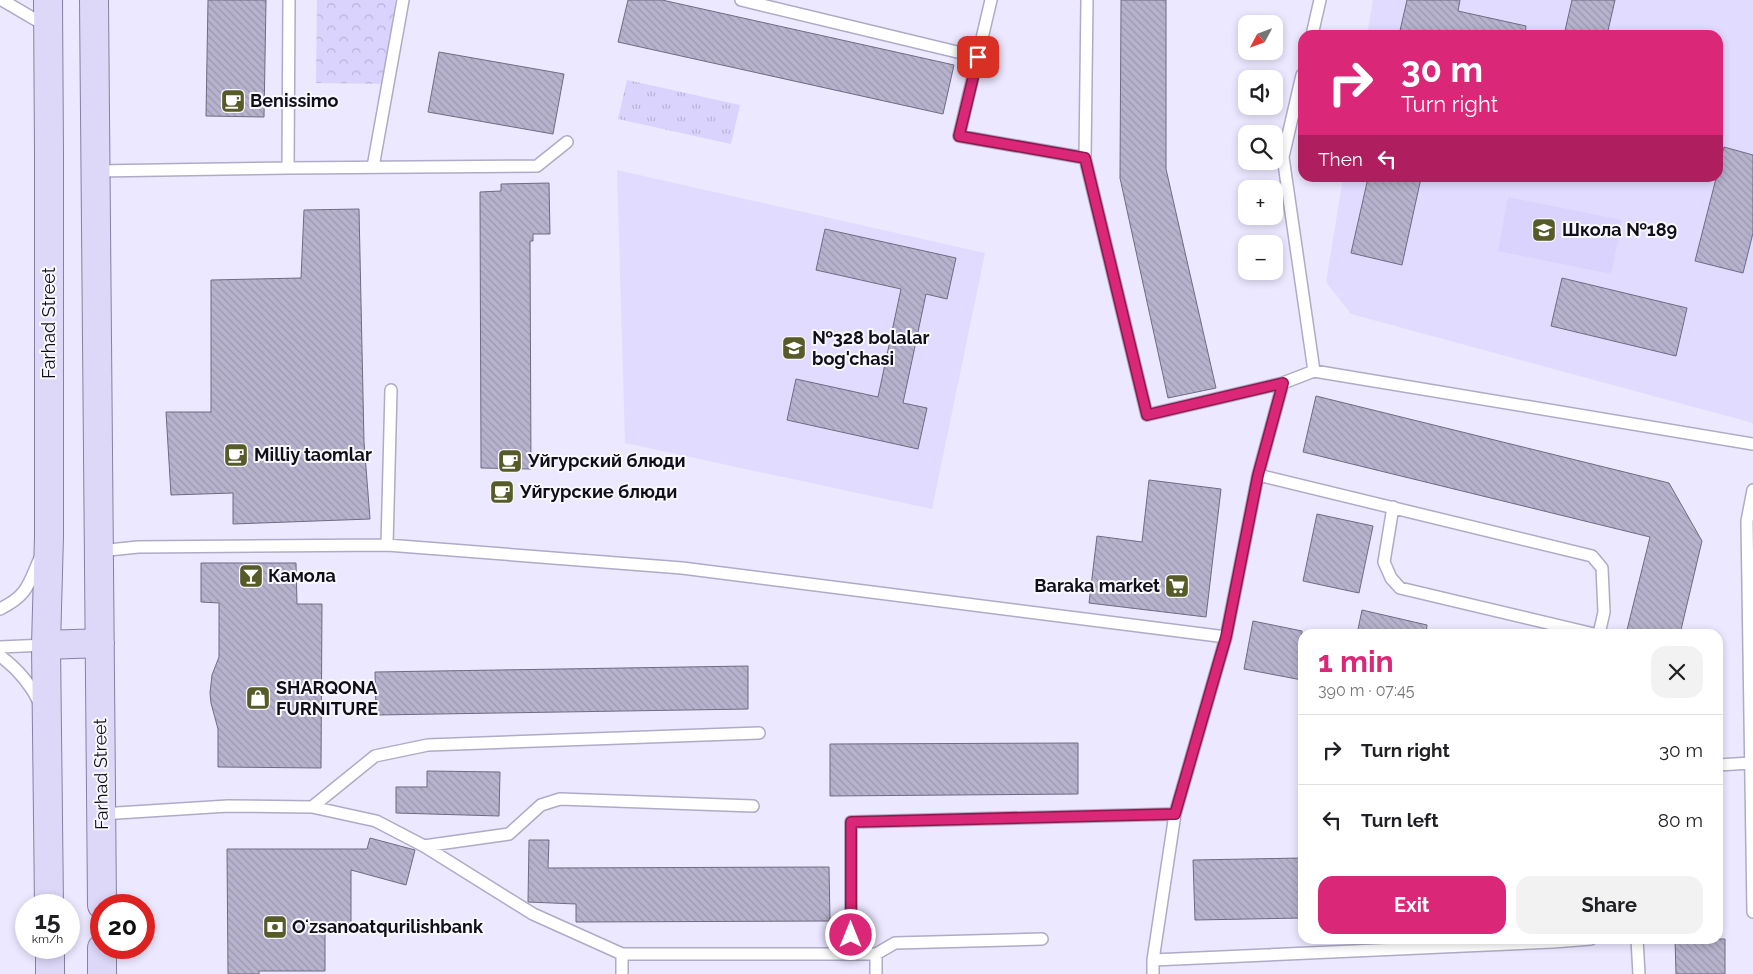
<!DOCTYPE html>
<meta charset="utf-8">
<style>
body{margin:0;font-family:Raleway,sans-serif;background:#f2f2f2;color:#202124;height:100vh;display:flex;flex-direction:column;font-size:19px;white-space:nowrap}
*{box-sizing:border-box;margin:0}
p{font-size:16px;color:#757577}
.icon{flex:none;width:28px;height:28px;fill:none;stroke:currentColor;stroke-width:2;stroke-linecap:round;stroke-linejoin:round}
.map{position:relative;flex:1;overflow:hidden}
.sheet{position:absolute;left:1298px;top:629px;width:425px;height:315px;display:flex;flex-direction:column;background:#fff;border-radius:15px;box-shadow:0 2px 8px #0003}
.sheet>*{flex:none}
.guide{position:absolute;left:1298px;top:30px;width:425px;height:152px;border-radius:15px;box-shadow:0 2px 8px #0003;background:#db2777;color:#fff;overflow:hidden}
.needle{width:32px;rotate:229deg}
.tools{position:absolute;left:1238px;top:15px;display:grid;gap:10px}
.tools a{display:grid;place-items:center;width:45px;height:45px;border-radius:10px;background:#fff;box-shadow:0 2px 8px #0003;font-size:25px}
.speed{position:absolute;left:15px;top:894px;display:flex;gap:10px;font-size:25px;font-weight:700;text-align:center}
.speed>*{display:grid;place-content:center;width:65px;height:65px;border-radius:50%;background:#fff;box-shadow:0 2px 8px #0003;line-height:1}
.speed small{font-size:12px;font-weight:400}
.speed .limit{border:8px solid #d22;background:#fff;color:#111}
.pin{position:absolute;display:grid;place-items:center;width:42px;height:42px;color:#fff;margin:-21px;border-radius:10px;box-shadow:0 2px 8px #0006}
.me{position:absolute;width:55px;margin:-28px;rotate:0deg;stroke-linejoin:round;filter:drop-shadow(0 0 4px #0008)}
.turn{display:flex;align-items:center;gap:18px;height:105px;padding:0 20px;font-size:22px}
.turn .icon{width:65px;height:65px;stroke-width:2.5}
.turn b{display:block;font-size:35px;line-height:42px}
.then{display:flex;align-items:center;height:48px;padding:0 20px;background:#0003;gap:10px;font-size:19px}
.round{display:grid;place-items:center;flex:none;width:52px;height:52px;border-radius:15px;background:#f2f2f2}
.headline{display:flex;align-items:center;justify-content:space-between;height:85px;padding:0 20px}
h1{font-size:30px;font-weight:700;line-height:38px;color:#db2777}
.action{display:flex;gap:10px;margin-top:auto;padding:10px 20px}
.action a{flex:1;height:58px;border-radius:15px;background:#db2777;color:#fff;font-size:20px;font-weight:700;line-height:58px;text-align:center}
.action a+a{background:#f2f2f2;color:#202124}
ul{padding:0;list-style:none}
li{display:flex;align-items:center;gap:15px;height:70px;padding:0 20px;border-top:1px solid #e0e0e0}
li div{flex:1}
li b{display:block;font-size:19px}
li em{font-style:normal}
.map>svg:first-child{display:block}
.built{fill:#e1dbff}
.forest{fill:url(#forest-crowns)}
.park{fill:url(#park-tufts)}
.garden{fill:#dad3fd}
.building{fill:url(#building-back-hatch);stroke:#6f6b84}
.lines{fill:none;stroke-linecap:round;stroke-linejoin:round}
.lane-casing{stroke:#afabc6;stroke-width:14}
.primary-casing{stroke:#8780a6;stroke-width:30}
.lane{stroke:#fff;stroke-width:11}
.primary{stroke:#ddd7f8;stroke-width:28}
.route-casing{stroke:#8e194d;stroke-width:12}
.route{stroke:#db2777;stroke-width:9}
.labels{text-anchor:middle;stroke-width:4;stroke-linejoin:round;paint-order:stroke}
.poi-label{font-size:18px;font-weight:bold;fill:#100e17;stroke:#f8f7fd;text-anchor:start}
.street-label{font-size:18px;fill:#100e17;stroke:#f8f7fd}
</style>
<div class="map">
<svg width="1753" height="974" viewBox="0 0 1753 974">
<defs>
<pattern id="forest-crowns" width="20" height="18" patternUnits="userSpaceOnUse" patternTransform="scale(1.25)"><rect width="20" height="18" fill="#dad3fd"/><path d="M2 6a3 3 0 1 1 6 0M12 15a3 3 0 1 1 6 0" fill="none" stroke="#bab4d8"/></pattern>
<pattern id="park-tufts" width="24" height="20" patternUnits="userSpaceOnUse" patternTransform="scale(1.25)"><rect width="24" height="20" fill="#dad3fd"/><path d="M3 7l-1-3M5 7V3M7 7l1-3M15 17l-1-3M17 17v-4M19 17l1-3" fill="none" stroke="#bab4d8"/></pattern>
<pattern id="building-back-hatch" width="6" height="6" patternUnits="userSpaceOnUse" patternTransform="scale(1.25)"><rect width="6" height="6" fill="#b7b2cd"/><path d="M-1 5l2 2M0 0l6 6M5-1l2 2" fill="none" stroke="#9c98af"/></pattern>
</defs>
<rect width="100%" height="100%" fill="#ebe8ff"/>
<path class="built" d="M1373,0H1753V423L1351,314L1326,282L1343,178H1718V35H1367Z
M617,170L985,253L932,509L625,443Z"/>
<path class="forest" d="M317,0H395L390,84L316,83Z"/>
<path class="park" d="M627,80L740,105L731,144L618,119Z"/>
<path class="garden" d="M1508,197L1622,220L1611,274L1498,251Z"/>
<path class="building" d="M208,0H266L264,117L206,116Z
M628,0H662L954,65L943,114L618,42Z
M1121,0H1166V169L1216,388L1168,398L1120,178Z
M1407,0H1460L1458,11L1526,26L1525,35H1399Z
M1572,0H1615L1607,35H1564Z
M439,52L564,74L553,134L428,112Z
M1724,147L1753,155V233L1743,273L1695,261Z
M1368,178H1421L1402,265L1351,253Z
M549,183L550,234H533V241H530L531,469L481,468L480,192L501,191V184Z
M359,209L364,442L370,519L233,524V493L171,495L166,412H211V280L301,278L304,210Z
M825,229L956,258L947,299L926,294L903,403L927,408L918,449L787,420L796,379L878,397L901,289L816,270Z
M1562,278L1687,308L1676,356L1551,326Z
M1316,396L1669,483L1702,541L1680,634H1626L1650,537L1303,452Z
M1149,480L1221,489L1206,617L1089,603L1097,536L1142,542Z
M1317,514L1373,526L1359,593L1303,581Z
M201,563H296L297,604H322L321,768L218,767V729L211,703L210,693L212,675L219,657V603L201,602Z
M1362,610L1427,625L1426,634H1357Z
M1253,621L1302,631V680L1244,669Z
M748,666V709L376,715L375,672Z
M1078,743V794L830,796V744Z
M427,771L500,772L499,816L396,813V787H427Z
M370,838L415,850L406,885L351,870V928H325V971H259V974H228L227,849H367Z
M529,840H549L548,868L829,867L830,921L576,922V904L528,902Z
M1302,858V918L1195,920L1193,860Z
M1675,939H1725V974H1676Z"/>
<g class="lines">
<defs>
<path id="lane" d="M2,0L48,27
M741,0L978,57
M991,0L959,136L1085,158L1147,415L1283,383
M1312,35L1320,0
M1302,75L1283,157L1314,371L1753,444
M1085,158L1087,0
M373,167L403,0
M288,168L289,0
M96,171L288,168L537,166L567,142
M1258,475L1592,556L1602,568L1604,612L1599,634
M1753,490L1747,521L1753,912
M1393,507L1384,562L1391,578L1400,588L1594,634
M387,545L391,390
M99,551L138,547L387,545L682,568L1226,637L1258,475L1283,383L1314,371
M0,609C28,595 28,585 40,558
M0,647L46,645
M0,656C18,669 31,685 40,704
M1718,765L1751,763
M312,807L375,756L428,745L759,733
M101,814L228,806L312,807L376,821L424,846L533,914L622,954
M424,846L509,834L541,805L560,799L753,806
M1637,939L1639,974
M851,954H876V974
M876,954L895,943L1042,939
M1153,960L1175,814L1226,637
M622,974V954H851V822L1175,814
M1153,974V960L1553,942L1591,939"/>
<path id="primary" d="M48,0L49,153V536L46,645L49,905
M94,0L102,905
M46,645L100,643
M50,948V974
M102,948V974"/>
</defs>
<use href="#lane" class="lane-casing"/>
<use href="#primary" class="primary-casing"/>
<use href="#lane" class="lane"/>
<use href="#primary" class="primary"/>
</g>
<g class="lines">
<defs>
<path id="route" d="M851,935V822L1175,814L1226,637L1258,475L1283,383L1147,415L1085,158L959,136L978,57"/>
</defs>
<use href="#route" class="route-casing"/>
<use href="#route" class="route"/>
</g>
<defs>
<symbol id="cafe-square" viewBox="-11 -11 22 22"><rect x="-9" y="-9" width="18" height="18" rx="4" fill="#575b28" stroke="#f8f7fd"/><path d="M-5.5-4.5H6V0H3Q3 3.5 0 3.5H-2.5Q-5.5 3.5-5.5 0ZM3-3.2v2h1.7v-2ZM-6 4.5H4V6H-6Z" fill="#fff"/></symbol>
<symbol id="school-square" viewBox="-11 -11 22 22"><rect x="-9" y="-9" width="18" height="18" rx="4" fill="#575b28" stroke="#f8f7fd"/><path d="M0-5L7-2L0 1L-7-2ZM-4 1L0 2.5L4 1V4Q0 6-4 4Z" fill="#fff"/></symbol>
<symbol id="bar-square" viewBox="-11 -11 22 22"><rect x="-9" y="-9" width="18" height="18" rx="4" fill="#575b28" stroke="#f8f7fd"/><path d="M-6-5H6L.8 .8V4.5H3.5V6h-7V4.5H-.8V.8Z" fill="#fff"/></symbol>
<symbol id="supermarket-square" viewBox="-11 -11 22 22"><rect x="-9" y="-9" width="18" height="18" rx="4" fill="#575b28" stroke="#f8f7fd"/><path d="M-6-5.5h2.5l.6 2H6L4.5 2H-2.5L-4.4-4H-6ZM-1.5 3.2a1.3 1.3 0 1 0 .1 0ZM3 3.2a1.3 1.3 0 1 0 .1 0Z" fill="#fff"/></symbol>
<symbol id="shop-square" viewBox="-11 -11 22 22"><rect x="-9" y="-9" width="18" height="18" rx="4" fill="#575b28" stroke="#f8f7fd"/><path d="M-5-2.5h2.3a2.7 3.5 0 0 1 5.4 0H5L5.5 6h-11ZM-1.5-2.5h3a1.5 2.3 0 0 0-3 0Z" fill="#fff"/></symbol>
<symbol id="bank-square" viewBox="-11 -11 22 22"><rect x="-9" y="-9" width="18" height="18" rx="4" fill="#575b28" stroke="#f8f7fd"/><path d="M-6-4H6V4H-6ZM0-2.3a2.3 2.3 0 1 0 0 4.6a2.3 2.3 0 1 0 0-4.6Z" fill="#fff"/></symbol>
</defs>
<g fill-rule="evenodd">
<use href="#cafe-square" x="219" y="87" width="28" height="28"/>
<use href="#school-square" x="1530" y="216" width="28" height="28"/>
<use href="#school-square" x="780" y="334" width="28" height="28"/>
<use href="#cafe-square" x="222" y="441" width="28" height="28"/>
<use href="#cafe-square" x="496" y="447" width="28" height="28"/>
<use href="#cafe-square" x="488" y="478" width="28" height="28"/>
<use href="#bar-square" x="237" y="562" width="28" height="28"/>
<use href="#supermarket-square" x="1163" y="572" width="28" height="28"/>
<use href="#shop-square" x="244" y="684" width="28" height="28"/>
<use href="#bank-square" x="261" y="913" width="28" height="28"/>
</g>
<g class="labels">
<g class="poi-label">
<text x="250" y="107">Benissimo</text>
<text x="1562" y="236">Школа №189</text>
<text x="812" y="344">№328 bolalar<tspan x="812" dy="21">bog'chasi</tspan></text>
<text x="254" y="461">Milliy taomlar</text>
<text x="528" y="467">Уйгурский блюди</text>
<text x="520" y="498">Уйгурские блюди</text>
<text x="268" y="582">Камола</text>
<text x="1160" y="592" text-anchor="end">Baraka market</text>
<text x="276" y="694">SHARQONA<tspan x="276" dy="21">FURNITURE</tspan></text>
<text x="292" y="933">Oʻzsanoatqurilishbank</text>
</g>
<g class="street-label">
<text transform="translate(49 323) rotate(-90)" y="6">Farhad Street</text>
<text transform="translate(101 774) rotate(-91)" y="6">Farhad Street</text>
</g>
</g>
</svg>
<div class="tools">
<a><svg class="needle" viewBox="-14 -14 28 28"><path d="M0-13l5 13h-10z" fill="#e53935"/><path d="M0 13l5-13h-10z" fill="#757577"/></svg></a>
<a><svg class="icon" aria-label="sound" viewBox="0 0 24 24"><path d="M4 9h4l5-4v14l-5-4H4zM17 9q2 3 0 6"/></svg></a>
<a><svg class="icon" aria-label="search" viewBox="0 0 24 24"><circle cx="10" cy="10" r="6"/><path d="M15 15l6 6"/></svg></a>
<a>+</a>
<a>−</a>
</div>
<div class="speed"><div>15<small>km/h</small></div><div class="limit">20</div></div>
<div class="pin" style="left:978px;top:57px;background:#d93025"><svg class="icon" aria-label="arrive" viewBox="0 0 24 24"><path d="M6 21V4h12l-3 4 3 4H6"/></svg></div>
<svg class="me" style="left:851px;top:935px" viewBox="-20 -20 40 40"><circle r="17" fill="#db2777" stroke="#fff" stroke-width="3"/><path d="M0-11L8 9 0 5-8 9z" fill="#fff"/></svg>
<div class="guide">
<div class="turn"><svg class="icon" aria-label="right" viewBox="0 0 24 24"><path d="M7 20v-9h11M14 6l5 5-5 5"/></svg><div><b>30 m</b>Turn right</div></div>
<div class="then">Then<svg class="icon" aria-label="left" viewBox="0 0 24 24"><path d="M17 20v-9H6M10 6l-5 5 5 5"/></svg></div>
</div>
<section class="sheet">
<div class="headline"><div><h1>1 min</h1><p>390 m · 07:45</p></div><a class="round"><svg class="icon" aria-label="close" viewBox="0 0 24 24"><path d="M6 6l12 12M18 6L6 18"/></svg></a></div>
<ul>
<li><svg class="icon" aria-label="right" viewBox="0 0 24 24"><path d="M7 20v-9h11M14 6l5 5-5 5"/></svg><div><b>Turn right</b></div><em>30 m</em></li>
<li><svg class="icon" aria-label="left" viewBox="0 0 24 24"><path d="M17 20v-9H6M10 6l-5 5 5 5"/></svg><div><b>Turn left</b></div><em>80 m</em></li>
</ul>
<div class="action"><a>Exit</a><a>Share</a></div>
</section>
</div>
